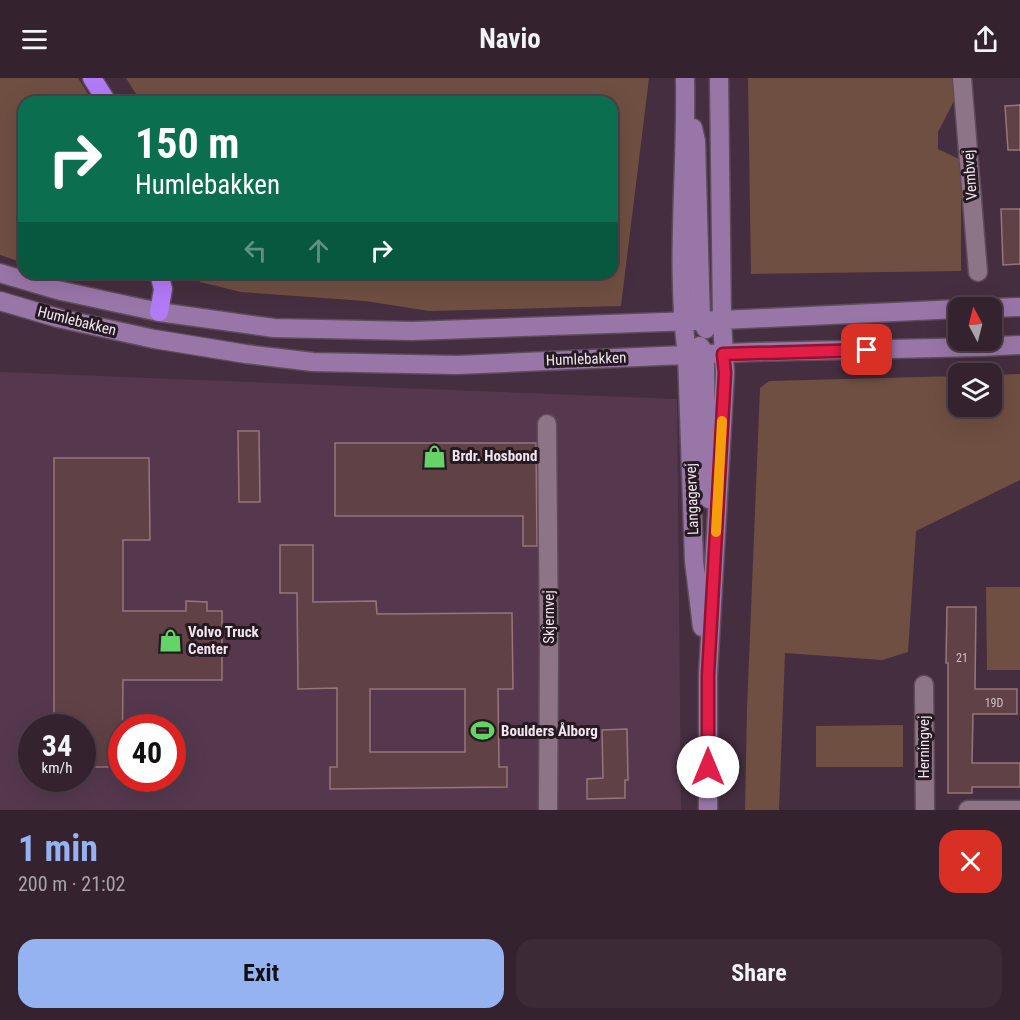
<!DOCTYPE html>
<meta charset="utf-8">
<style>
body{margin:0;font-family:"Roboto Condensed",sans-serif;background:#3c2a37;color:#f1f3f6;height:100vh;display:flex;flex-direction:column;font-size:22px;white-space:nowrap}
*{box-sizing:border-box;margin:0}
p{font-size:20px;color:#a9a4aa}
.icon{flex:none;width:33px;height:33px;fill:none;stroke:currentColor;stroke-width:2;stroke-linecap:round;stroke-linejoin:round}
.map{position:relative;height:732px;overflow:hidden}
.side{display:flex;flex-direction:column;background:#34222f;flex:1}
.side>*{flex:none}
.guide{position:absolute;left:18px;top:18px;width:600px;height:183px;border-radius:18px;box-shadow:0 6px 24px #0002,0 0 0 2px #4e3f4b;background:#0b6e4f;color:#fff;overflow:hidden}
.needle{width:39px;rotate:353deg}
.tools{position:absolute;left:948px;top:219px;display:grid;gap:12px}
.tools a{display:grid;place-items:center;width:54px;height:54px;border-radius:12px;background:#34222f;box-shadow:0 6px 24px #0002,0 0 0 2px #4e3f4b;font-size:30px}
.speed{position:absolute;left:18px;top:636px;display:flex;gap:12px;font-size:30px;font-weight:700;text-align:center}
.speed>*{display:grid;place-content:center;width:78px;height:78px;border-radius:50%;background:#34222f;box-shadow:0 6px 24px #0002,0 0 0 2px #4e3f4b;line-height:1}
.speed small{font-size:15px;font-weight:400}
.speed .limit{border:9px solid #d22;background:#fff;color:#111}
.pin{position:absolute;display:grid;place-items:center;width:51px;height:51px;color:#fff;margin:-26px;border-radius:12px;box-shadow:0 3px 9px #0006}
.me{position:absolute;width:66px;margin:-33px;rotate:0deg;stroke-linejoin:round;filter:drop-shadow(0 0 4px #0008)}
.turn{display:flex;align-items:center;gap:21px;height:126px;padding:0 18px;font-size:27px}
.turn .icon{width:78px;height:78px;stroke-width:2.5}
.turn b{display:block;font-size:42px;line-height:51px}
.lanes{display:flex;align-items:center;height:57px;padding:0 18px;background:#0003;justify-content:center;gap:30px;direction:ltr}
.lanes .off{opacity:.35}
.round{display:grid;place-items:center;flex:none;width:63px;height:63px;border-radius:18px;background:#3c2a37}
.head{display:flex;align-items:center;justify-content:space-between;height:102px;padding:0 18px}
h1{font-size:36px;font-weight:700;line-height:45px;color:#95b2f1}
.primary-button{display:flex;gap:12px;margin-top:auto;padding:12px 18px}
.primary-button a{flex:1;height:69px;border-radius:18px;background:#95b2f1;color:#111;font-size:24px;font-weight:700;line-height:69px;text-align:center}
.primary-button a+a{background:#3c2a37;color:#f1f3f6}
header{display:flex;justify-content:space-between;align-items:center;height:78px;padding:0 18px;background:#34222f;font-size:27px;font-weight:700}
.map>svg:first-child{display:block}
.built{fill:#55384e;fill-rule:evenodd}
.green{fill:#6f4f42}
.building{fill:#604246;stroke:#97767a;stroke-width:1.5;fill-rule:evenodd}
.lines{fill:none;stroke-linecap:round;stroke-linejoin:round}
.street-casing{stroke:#5f4c5a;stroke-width:21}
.secondary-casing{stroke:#5f4c5a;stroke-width:21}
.highway-casing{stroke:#5f4c5a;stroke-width:21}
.street{stroke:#8e7487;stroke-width:18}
.secondary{stroke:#9976a8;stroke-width:18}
.highway{stroke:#b27bf6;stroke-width:18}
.route-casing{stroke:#92132f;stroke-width:15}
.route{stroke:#e11d48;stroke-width:10}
.slow{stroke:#f59e0b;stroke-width:10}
.labels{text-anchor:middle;stroke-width:6;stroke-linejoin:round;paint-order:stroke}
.number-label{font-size:12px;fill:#cebcc5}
.street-label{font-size:15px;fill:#f3e4ef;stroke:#251a22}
.poi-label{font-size:15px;font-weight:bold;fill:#f3e4ef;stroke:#251a22;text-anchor:start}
</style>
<header><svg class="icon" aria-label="menu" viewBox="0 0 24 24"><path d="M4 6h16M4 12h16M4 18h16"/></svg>Navio<svg class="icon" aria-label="share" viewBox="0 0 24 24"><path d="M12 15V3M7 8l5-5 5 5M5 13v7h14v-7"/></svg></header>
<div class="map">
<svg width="1020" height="732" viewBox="0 0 1020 732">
<rect width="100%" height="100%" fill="#452e3f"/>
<path class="built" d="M0,294L677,321L681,732H0ZM32,650H82V700H32ZM122,650H172V700H122Z"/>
<path class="green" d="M0,0H78L93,24H24V185L0,177Z
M126,0H649L621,228L429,233L365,223L241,214L200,204L197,195H612V24H141Z
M748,0H952L955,21L938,54V71L961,82V193L751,196Z
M1020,296V402L916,453L908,574L882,582L785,575L779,732H745L747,631L760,310L769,303L958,298V328H992V297Z
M986,509H1020V592H987Z
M903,647V689H816V648Z"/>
<path class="building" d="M1020,27V72H1008L1005,28Z
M1001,131H1020V186L1003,187Z
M238,353H259L260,424H239Z
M335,365H536L537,468H523V438H335Z
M54,380H149L150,462H123V533H186V523L207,524V533H222V602H123L122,689H82V650H54Z
M280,467H313V524L376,523L377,536L512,535L513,611H498L499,689H507V709L330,711V689H337V610L298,611L297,515H280ZM370,611H465V674H370Z
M947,529H976L975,611H1017V636H973L972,685H1020V709H972V715H948V585H946Z
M627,651L628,702H625V720L587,721V701L603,700L602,652Z"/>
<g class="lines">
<defs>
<path id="street" d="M962,0L978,194
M547,346L549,571L548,732
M924,607L925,732
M968,732H1020"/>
<path id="secondary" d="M685,0C687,92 675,185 687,277L694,483L702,549
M693,50L696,63L701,243L706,251
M0,195L57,212L159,234L274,250L412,253L722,242L958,231
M0,223L58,240L154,261L246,276L313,284L457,287L752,274L982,269L1020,267
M992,230L1020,229
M700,268L705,276L706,409L709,421
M708,732V597L725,295L722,242L719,0"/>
<path id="highway" d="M92,0L107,24
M159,234L163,211L159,195"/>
</defs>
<use href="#street" class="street-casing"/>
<use href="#secondary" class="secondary-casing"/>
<use href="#highway" class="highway-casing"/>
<use href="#street" class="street"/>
<use href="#secondary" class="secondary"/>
<use href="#highway" class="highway"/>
</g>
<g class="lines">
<defs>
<path id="route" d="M708,689V597L725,295L723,276L867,272"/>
</defs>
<use href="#route" class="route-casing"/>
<use href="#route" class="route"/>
<path class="slow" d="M716,454L722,343"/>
</g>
<defs>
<symbol id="shop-bare" viewBox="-9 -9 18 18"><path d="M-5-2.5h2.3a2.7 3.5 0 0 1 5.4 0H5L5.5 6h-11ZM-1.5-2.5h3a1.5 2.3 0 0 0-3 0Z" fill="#64d468" stroke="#251a22" stroke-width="2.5" paint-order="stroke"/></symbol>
<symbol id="stadium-bare" viewBox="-9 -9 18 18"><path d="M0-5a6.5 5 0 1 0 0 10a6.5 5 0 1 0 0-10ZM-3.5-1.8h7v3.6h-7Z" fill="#64d468" stroke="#251a22" stroke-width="2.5" paint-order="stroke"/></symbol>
</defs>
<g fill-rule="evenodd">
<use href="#shop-bare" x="418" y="362" width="33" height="33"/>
<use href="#shop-bare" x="154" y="546" width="33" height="33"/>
<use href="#stadium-bare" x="466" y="636" width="33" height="33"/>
</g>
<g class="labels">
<g class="number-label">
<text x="962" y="584">21</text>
<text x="994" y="629">19D</text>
</g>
<g class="street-label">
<text transform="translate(970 97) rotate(-94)" y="5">Vembvej</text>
<text transform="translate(77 243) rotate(14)" y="5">Humlebakken</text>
<text transform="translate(586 281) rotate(-2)" y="5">Humlebakken</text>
<text transform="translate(692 421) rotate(-92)" y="5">Langagervej</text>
<text transform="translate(549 539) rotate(-90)" y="5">Skjernvej</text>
<text transform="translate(924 669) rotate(-90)" y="5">Herningvej</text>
</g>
<g class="poi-label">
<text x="452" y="383">Brdr. Hosbond</text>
<text x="188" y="559">Volvo Truck<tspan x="188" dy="17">Center</tspan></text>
<text x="501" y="658">Boulders Ålborg</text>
</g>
</g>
</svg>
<div class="tools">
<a><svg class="needle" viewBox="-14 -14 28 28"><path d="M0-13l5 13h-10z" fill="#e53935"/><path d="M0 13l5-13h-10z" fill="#a9a4aa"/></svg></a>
<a><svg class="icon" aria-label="layers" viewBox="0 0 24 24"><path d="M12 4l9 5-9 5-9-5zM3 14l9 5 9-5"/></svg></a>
</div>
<div class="speed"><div>34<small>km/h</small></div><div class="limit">40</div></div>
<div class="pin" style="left:867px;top:272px;background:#d93025"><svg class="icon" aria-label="arrive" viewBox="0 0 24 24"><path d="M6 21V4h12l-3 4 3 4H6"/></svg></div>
<svg class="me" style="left:708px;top:689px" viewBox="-20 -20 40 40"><circle r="19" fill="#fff"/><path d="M0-13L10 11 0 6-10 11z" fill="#e11d48"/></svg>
<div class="guide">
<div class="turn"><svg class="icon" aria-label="right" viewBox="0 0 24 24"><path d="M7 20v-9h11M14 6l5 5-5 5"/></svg><div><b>150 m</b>Humlebakken</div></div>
<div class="lanes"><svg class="icon off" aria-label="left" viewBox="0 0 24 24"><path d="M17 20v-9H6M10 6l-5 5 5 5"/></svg><svg class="icon off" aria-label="ahead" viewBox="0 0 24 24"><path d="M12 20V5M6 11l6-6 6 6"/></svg><svg class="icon" aria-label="right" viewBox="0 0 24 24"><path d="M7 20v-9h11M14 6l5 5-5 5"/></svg></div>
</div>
</div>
<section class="side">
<div class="head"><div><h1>1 min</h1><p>200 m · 21:02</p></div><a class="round" style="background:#d93025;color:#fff"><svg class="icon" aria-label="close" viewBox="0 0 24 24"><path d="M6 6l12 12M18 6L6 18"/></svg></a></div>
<div class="primary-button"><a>Exit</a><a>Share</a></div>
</section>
